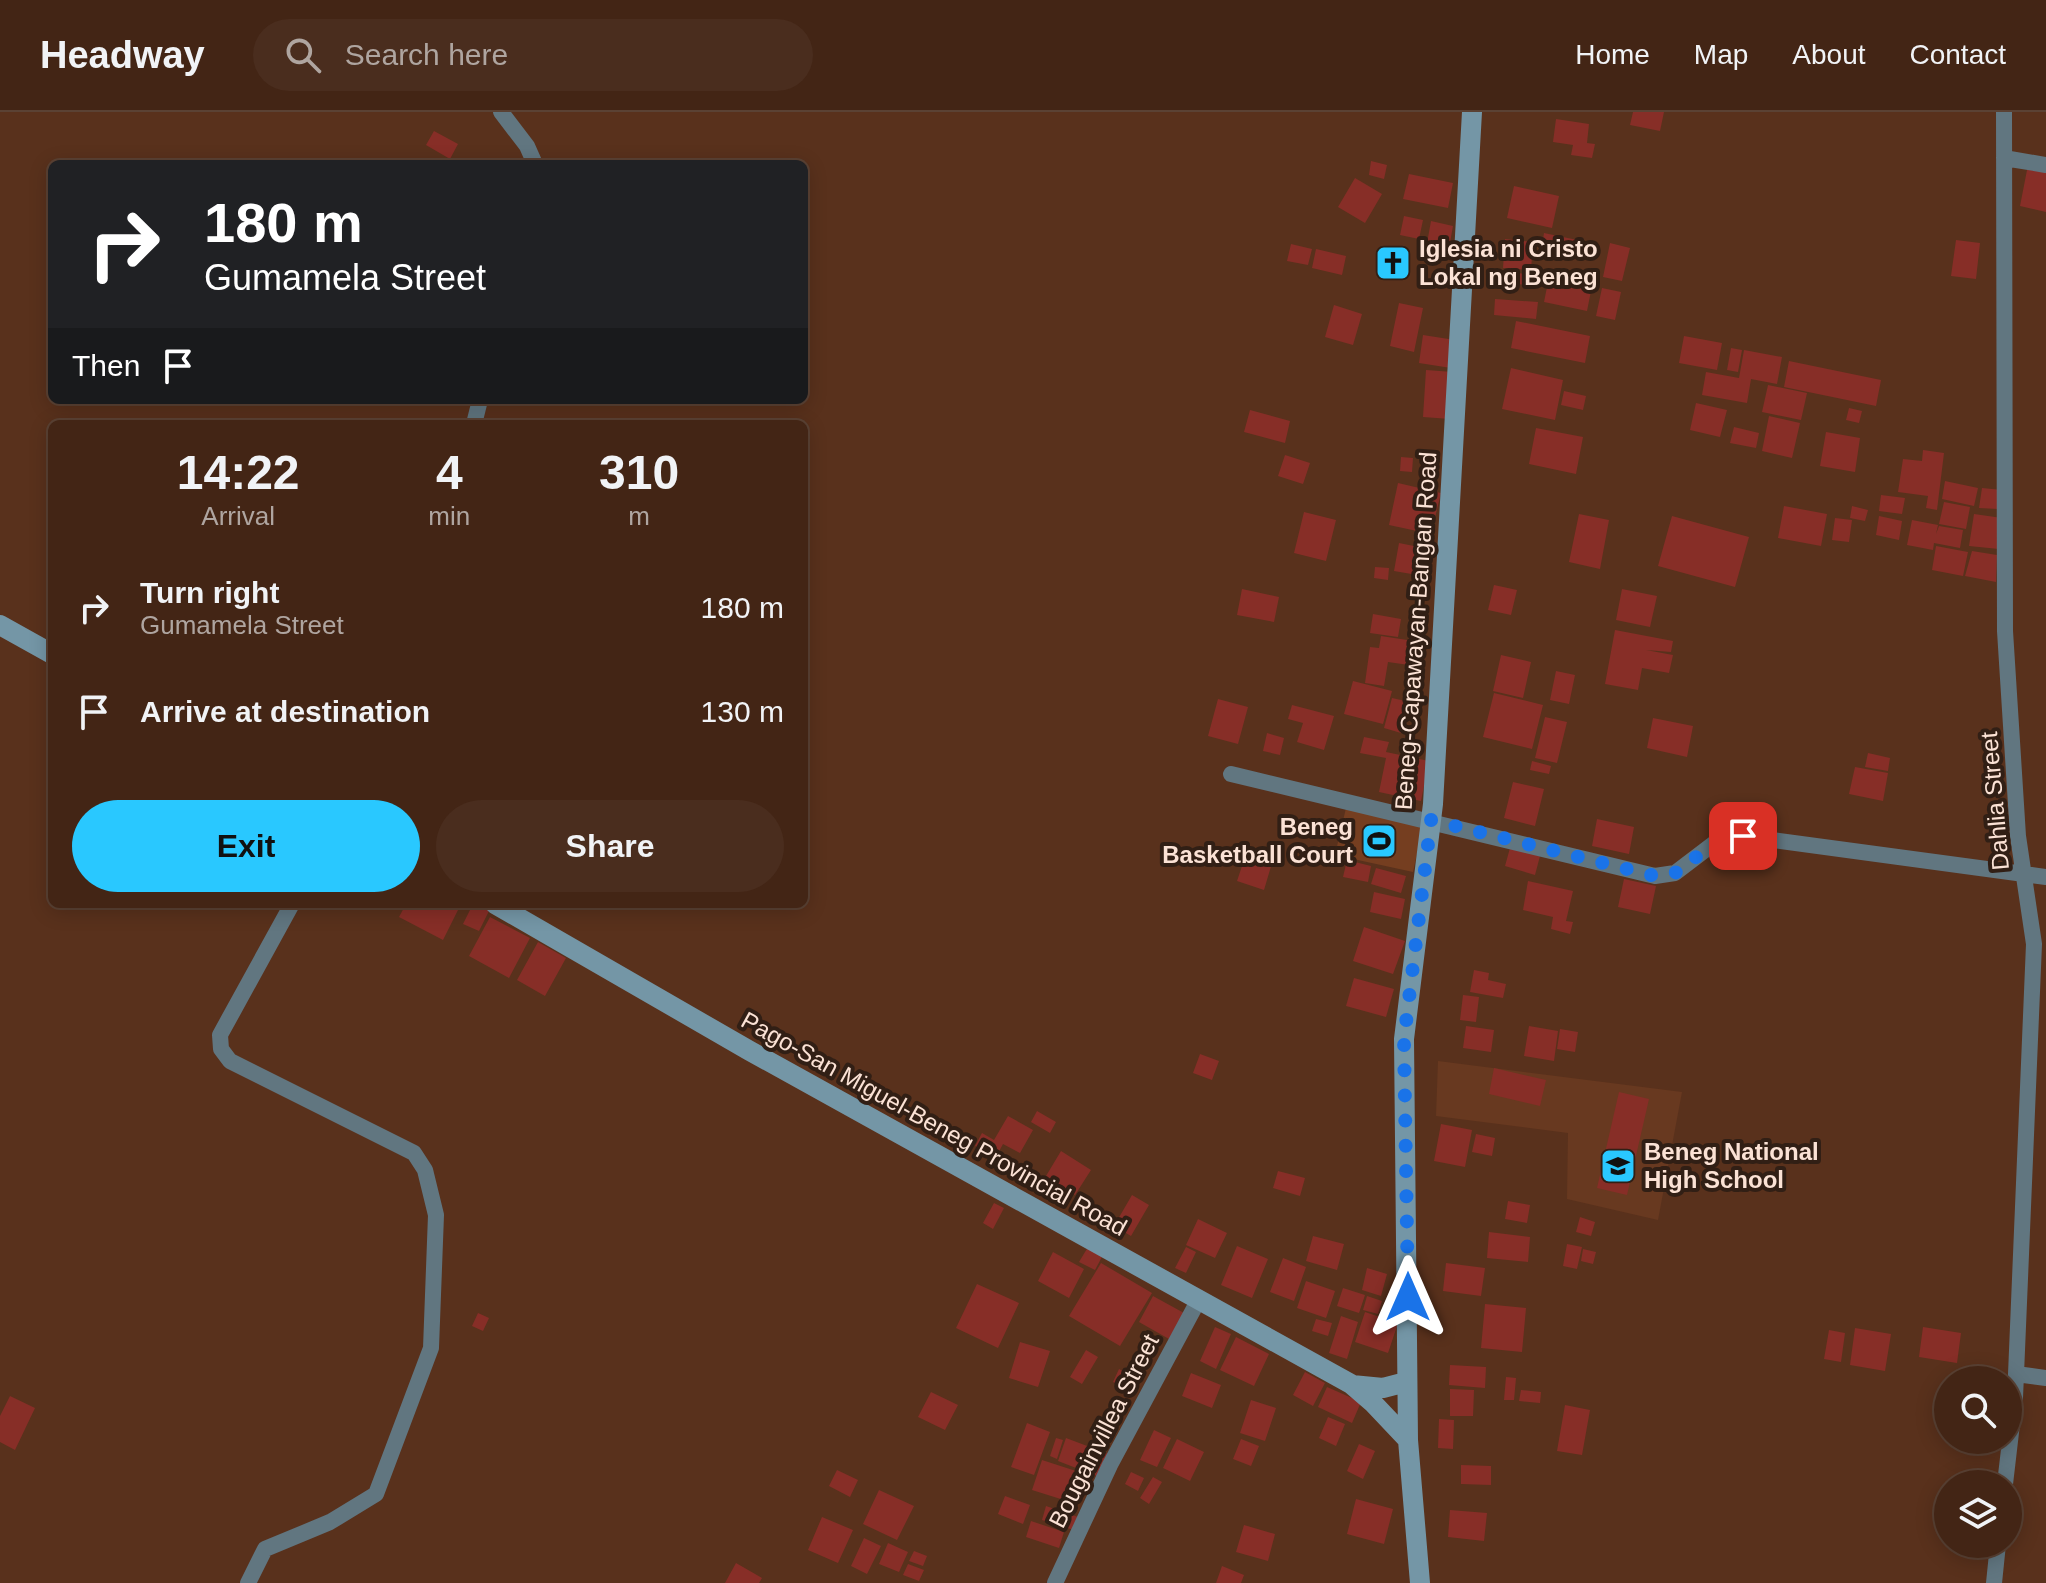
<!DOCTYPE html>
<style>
body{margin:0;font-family:Arial,sans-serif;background:#4a2d1e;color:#f1f3f6;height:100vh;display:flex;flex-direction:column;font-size:30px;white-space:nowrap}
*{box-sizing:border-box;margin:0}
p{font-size:26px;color:#afa5a0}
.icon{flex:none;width:44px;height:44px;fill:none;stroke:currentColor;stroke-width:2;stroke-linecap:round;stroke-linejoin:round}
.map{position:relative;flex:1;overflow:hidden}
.details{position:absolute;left:48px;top:308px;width:760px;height:488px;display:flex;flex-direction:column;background:#432515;border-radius:12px;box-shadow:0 4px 20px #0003,0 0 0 2px #5b4234}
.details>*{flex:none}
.top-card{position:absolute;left:48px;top:48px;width:760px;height:244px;border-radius:12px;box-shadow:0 4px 20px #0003,0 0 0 2px #5b4234;background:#202124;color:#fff;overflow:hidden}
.controls{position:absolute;left:1934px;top:1254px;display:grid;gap:16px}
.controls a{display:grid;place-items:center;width:88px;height:88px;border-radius:50%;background:#432515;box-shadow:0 4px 20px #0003,0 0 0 2px #5b4234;font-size:40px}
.pin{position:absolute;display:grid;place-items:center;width:68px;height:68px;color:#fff;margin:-34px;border-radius:16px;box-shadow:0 4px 12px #0006}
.me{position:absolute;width:88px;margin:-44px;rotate:0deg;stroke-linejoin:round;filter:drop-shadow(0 0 6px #0008)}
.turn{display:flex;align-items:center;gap:28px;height:168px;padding:0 24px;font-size:36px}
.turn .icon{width:104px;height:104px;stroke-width:2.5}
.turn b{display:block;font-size:56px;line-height:68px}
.then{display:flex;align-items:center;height:76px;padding:0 24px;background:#0003;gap:16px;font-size:30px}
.eta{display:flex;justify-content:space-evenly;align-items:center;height:136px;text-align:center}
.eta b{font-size:48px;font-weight:600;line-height:56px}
.cta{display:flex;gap:16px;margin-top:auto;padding:16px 24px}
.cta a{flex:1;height:92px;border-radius:48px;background:#29c8ff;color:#111;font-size:32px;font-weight:600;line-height:92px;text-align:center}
.cta a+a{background:#4a2d1e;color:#f1f3f6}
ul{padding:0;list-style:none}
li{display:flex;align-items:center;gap:24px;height:104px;padding:0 24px}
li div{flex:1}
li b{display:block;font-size:30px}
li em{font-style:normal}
header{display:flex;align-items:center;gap:48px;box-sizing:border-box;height:112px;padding:0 40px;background:#432515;border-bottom:2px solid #5b4234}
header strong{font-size:38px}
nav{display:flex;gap:44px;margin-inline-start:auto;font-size:28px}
.search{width:560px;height:72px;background:#4a2d1e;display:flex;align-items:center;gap:20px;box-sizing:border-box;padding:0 28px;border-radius:44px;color:#afa5a0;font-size:30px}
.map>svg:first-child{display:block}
.built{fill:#683920}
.green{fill:#753e20}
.building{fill:#872e27}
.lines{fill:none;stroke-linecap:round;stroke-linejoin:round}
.street{stroke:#617680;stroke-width:16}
.secondary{stroke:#7496a6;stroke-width:20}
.route{stroke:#1a73e8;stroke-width:14;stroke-dasharray:0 25.2}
.labels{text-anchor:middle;stroke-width:8;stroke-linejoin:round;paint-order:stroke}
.poi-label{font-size:24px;font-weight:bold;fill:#fbe2d5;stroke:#311f15;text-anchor:start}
.street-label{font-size:24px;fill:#fbe2d5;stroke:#311f15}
</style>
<header>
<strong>Headway</strong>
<div class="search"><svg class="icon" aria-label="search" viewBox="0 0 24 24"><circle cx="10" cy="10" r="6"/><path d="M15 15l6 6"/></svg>Search here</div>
<nav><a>Home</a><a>Map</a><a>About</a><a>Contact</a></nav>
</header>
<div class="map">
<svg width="2046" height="1471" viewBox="0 0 2046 1471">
<rect width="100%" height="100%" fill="#59311c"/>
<path class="built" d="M1438,949L1682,980L1658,1108L1567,1087L1568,1021L1436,1004Z"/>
<path class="green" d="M1346,696L1423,714L1413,760L1335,743Z"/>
<path class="building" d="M1633,0H1664L1660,19L1630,13Z
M1556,7L1589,12L1587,31L1595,32L1592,46L1571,43L1573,33L1553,30Z
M434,19L458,32L450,47L426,33Z
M1371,49L1387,53L1384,67L1369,63Z
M2028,53L2046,57V100L2020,94Z
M1409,62L1453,71L1448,96L1403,87Z
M1355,66L1382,82L1365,111L1338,95Z
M1514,74L1559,84L1552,116L1507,106Z
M1404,104L1423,108L1419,127L1400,123Z
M1431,109L1453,114L1449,136L1427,131Z
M1544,121L1582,129L1578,148L1541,140Z
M1505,127L1533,130L1531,158L1503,156Z
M1956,128L1980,131L1976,167L1951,164Z
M1610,131L1630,136L1622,169L1603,165Z
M1291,132L1312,137L1308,153L1287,149Z
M1316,137L1346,144L1342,163L1312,156Z
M1500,160L1531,162L1530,173L1499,171Z
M1549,165L1592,174L1587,199L1544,190Z
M1602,176L1621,180L1615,208L1596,204Z
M1495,187L1538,190L1536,207L1494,203Z
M1399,191L1423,196L1414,240L1390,234Z
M1334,193L1362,202L1353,233L1325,225Z
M1516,209L1590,224L1585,251L1511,236Z
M1423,223L1455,228L1451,256L1419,251Z
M1684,224L1722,231L1717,258L1679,251Z
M1731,236L1742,238L1738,260L1727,258Z
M1744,238L1782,245L1777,272L1751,267L1747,291L1702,283L1706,260L1739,266Z
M1789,249L1881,268L1876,294L1784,275Z
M1511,256L1563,268L1555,308L1502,297Z
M1426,258L1453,260L1450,307L1423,305Z
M1768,273L1807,281L1801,308L1762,300Z
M1564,279L1586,284L1583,298L1561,293Z
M1696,291L1727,298L1720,325L1690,318Z
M1849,296L1862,299L1859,311L1846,308Z
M1250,298L1290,309L1285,331L1244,320Z
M1769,304L1800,311L1792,346L1762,339Z
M1734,315L1759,321L1756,336L1730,331Z
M1536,316L1583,325L1576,362L1529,352Z
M1826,320L1860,326L1855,360L1820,354Z
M1923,338L1944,341L1937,398L1926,396L1928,384L1898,380L1903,347L1922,349Z
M1285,343L1310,351L1303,372L1278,364Z
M1401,345L1413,346L1412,360L1400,359Z
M1945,369L1978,376L1974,394L1942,387Z
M1398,371L1441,381L1431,422L1389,413Z
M1982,376L2002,378L1998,397L1979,396Z
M1881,383L1905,386L1902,402L1879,399Z
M1944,390L1970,395L1966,417L1939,412Z
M1784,394L1827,402L1821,434L1778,426Z
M1852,394L1868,398L1865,409L1850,406Z
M1304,400L1336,408L1326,449L1294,441Z
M1579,402L1609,408L1600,457L1569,450Z
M1974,402L2002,406L1999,437L1969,434Z
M1672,404L1749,425L1735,475L1658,454Z
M1879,404L1902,409L1899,428L1876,423Z
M1835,406L1852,408L1849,430L1832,428Z
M1912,408L1938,413L1936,422L1939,414L1963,418L1960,436L1934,431L1933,438L1907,433Z
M1399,431L1434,438L1429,465L1394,459Z
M1936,434L1968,440L1963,464L1932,458Z
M1972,439L1997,443L1996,470L1965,464Z
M1375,455L1389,456L1388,468L1374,466Z
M1494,473L1517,478L1511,503L1488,498Z
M1242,477L1279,485L1274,510L1237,503Z
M1622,477L1657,484L1650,515L1616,508Z
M1373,502L1401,507L1398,525L1370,521Z
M1615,518L1673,529L1671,540L1646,538L1673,543L1669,561L1642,556L1638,578L1605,572Z
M1381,524L1427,531L1423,555L1388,550L1384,574L1365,571L1370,535L1379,536Z
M1501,543L1531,550L1523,586L1493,579Z
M1556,559L1575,563L1569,592L1550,588Z
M1353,569L1392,579L1383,612L1344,602Z
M1494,581L1543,593L1532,637L1483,625Z
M1392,586L1410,590L1401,621L1384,616Z
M1218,587L1248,595L1238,632L1208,624Z
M1292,593L1334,604L1324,638L1297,630L1303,611L1288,607Z
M1545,605L1567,610L1557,651L1535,646Z
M1653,606L1693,614L1687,645L1647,636Z
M1267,621L1284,626L1280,643L1263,639Z
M1364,625L1389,630L1386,640L1429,649L1421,689L1379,680L1386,646L1360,641Z
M1868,641L1890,646L1888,659L1865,655Z
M1532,649L1551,654L1549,662L1530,658Z
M1855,655L1888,661L1883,689L1849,682Z
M1513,670L1544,677L1535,714L1504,706Z
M1597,707L1634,715L1629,742L1592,734Z
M1510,736L1540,744L1535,763L1505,754Z
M1246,742L1272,751L1264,778L1237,769Z
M1347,748L1371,754L1368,770L1343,765Z
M1376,756L1406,764L1401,781L1371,772Z
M1624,767L1656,774L1650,802L1618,795Z
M1528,769L1573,779L1566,809L1573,810L1570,822L1551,817L1553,805L1523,798Z
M1374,780L1405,787L1401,807L1370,800Z
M406,792H456L460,794L443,828L399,805Z
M473,792L491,795L479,819L463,812Z
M490,805L530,826L509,866L469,844Z
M1364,815L1405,829L1393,862L1353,849Z
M538,830L566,846L545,884L517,868Z
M1474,858L1489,861L1488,868L1506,872L1503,886L1470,880Z
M1354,866L1394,877L1386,905L1346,894Z
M1463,883L1479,885L1476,910L1460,908Z
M1466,914L1494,918L1491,940L1463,936Z
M1529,914L1558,919L1554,949L1524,944Z
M1560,917L1578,920L1575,940L1557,937Z
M1200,942L1219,949L1212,968L1193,961Z
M1494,956L1546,968L1540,994L1489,982Z
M1619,980L1649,987L1627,1083L1597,1076Z
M1037,999L1056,1010L1050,1021L1031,1010Z
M1008,1004L1033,1018L1020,1041L1003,1032L996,1045L975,1034L982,1021L994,1028Z
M1441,1012L1472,1018L1465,1055L1434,1049Z
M1476,1022L1495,1026L1492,1044L1472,1040Z
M1061,1039L1091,1058L1075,1083L1046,1064Z
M1278,1059L1305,1066L1300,1084L1273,1076Z
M1132,1083L1149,1093L1131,1124L1114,1114Z
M1508,1089L1530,1093L1527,1111L1505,1107Z
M994,1091L1004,1096L993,1117L983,1111Z
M1580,1105L1595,1110L1591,1124L1576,1120Z
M1198,1107L1227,1121L1215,1146L1186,1133Z
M1489,1120L1530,1125L1528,1150L1487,1146Z
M1313,1124L1344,1132L1337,1158L1306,1149Z
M1567,1132L1582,1135L1577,1157L1563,1154Z
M1237,1134L1268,1147L1252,1186L1221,1173Z
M1088,1135L1103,1143L1095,1158L1079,1150Z
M1186,1135L1196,1140L1186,1161L1175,1156Z
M1583,1137L1596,1140L1593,1152L1581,1149Z
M1053,1140L1084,1157L1069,1186L1038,1169Z
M1283,1146L1306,1155L1294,1189L1270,1180Z
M1101,1151L1152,1181L1120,1234L1069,1204Z
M1446,1151L1485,1156L1481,1184L1443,1179Z
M1367,1156L1387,1162L1381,1184L1362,1178Z
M1306,1169L1335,1179L1326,1206L1297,1196Z
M977,1172L1019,1191L998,1236L956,1216Z
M1343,1176L1365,1183L1359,1201L1337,1194Z
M1153,1184L1184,1201L1169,1227L1139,1210Z
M1367,1184L1382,1189L1378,1202L1363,1198Z
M1485,1192L1526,1196L1522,1240L1481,1236Z
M1365,1200L1398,1211L1388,1241L1355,1230Z
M478,1201L489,1206L483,1219L472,1214Z
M1341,1204L1358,1210L1347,1247L1329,1241Z
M1316,1207L1332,1211L1328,1224L1312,1219Z
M1215,1215L1231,1222L1216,1257L1200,1249Z
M1923,1215L1961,1221L1957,1251L1919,1245Z
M1855,1216L1891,1222L1885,1259L1850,1253Z
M1829,1218L1845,1221L1841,1250L1824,1247Z
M1236,1225L1269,1242L1254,1274L1220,1258Z
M1020,1230L1050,1239L1038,1275L1009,1266Z
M1086,1238L1098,1245L1082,1272L1070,1265Z
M1450,1253L1486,1255L1485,1276L1449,1273Z
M1119,1257L1138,1267L1131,1279L1113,1270Z
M1305,1260L1325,1271L1313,1294L1293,1283Z
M1191,1261L1221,1273L1212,1296L1182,1284Z
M1506,1265L1516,1266L1514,1288H1504Z
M1327,1275L1361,1290L1352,1311L1318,1295Z
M1450,1277L1474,1278L1473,1304H1450Z
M1521,1278L1541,1280L1540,1291L1519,1289Z
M931,1280L958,1293L945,1318L918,1305Z
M10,1284L35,1296L15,1338L0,1330V1304Z
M1251,1288L1276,1296L1265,1329L1240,1321Z
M1565,1293L1590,1298L1582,1343L1557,1339Z
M1328,1305L1345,1312L1336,1334L1319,1326Z
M1439,1307L1454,1308L1453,1337L1438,1336Z
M1027,1311L1050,1320L1034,1363L1011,1355Z
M1154,1318L1171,1326L1157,1355L1140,1348Z
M1056,1326L1063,1328L1057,1347L1050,1344Z
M1066,1326L1111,1343L1102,1366L1058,1349Z
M1177,1327L1204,1340L1190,1369L1163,1356Z
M1241,1327L1259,1334L1251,1354L1233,1347Z
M1359,1332L1375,1339L1363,1367L1347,1359Z
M1042,1348L1076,1359L1067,1389L1032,1378Z
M1461,1353L1491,1354V1373L1461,1372Z
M837,1358L858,1368L850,1385L829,1374Z
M1131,1360L1144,1366L1138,1379L1125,1372Z
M1153,1365L1162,1370L1149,1392L1140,1386Z
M879,1378L914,1394L897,1428L863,1412Z
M1005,1384L1030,1393L1023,1412L998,1402Z
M1356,1387L1393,1397L1384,1432L1347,1422Z
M1046,1394L1081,1406L1077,1419L1042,1408Z
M1450,1398L1487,1401L1484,1429L1448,1425Z
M822,1405L853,1418L838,1451L808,1438Z
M1031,1409L1064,1420L1059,1436L1026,1425Z
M1244,1413L1275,1422L1268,1449L1236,1440Z
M864,1426L881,1434L867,1462L851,1454Z
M888,1431L908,1440L899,1460L879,1452Z
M914,1439L927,1444L923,1454L909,1449Z
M736,1451L762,1466L759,1471H725Z
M908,1452L924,1458L919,1469L903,1463Z
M1222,1454L1244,1463L1241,1471H1216Z"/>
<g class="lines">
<path class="street" d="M501,0L527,34L535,52
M2004,0L2005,519L2018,724L2034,832L2015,1286L2005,1372
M2004,46L2046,53
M474,312L480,288
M1231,662L1655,764L1675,761L1721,726L1743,724L2046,765
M2016,1262L2046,1266
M248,1471L265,1437L330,1410L376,1382L431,1236L436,1103L425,1058L414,1041L230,949L221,937L220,923L292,792
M1055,1471L1110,1353L1198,1189
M1994,1471L1998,1432"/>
<path class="secondary" d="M0,513L52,542
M495,792L750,939L1351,1272L1373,1291L1408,1328L1420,1471
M1352,1273L1383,1276L1406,1270
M1408,1328L1404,927L1433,692L1472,0"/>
</g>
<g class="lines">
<path class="route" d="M1408,1185L1404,927L1431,708L1655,764L1675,761L1721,726L1743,724"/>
</g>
<defs>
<symbol id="church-square" viewBox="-11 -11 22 22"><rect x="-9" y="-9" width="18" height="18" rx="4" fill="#29c8ff" stroke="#311f15"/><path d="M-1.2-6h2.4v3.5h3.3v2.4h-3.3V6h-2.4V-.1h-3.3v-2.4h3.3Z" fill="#111"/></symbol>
<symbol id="stadium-square" viewBox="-11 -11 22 22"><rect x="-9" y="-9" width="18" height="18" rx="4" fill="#29c8ff" stroke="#311f15"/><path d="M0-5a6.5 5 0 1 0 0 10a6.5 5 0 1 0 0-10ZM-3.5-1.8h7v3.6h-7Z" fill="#111"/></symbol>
<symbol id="school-square" viewBox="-11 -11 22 22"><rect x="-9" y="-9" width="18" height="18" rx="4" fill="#29c8ff" stroke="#311f15"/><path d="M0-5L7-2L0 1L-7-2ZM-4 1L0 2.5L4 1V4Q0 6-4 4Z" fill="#111"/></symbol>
</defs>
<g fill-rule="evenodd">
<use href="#church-square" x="1373" y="131" width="40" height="40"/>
<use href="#stadium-square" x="1359" y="709" width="40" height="40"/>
<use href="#school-square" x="1598" y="1034" width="40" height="40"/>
</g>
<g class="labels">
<g class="poi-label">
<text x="1419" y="145">Iglesia ni Cristo<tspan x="1419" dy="28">Lokal ng Beneg</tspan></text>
<text x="1353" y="723" text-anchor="end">Beneg<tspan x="1353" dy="28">Basketball Court</tspan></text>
<text x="1644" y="1048">Beneg National<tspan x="1644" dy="28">High School</tspan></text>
</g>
<g class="street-label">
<text transform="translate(1416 519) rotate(-86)" y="8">Beneg-Capawayan-Bangan Road</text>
<text transform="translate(1995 689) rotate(-95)" y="8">Dahlia Street</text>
<text transform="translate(934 1012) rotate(29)" y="8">Pago-San Miguel-Beneg Provincial Road</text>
<text transform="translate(1104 1319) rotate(-63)" y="8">Bougainvillea Street</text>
</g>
</g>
</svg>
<div class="controls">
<a><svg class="icon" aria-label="search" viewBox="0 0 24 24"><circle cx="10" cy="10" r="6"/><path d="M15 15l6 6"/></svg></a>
<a><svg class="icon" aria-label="layers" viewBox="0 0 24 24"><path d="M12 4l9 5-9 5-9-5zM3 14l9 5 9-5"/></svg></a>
</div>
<div class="pin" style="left:1743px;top:724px;background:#d93025"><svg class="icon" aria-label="arrive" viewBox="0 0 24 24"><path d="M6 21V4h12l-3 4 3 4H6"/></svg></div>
<svg class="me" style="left:1408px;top:1185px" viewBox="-20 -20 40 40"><path d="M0-17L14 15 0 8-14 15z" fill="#1a73e8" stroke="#fff" stroke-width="4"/></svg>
<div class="top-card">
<div class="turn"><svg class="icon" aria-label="right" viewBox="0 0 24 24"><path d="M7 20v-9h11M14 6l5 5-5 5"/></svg><div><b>180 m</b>Gumamela Street</div></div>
<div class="then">Then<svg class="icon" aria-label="arrive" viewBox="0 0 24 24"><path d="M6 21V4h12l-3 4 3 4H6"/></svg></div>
</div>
<section class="details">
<div class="eta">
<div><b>14:22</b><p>Arrival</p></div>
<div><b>4</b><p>min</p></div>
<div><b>310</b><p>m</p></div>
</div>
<ul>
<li><svg class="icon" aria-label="right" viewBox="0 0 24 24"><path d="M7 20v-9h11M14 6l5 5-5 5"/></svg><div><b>Turn right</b><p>Gumamela Street</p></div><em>180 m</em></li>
<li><svg class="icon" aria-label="arrive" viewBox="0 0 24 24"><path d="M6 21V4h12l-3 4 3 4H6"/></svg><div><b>Arrive at destination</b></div><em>130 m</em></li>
</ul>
<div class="cta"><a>Exit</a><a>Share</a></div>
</section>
</div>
